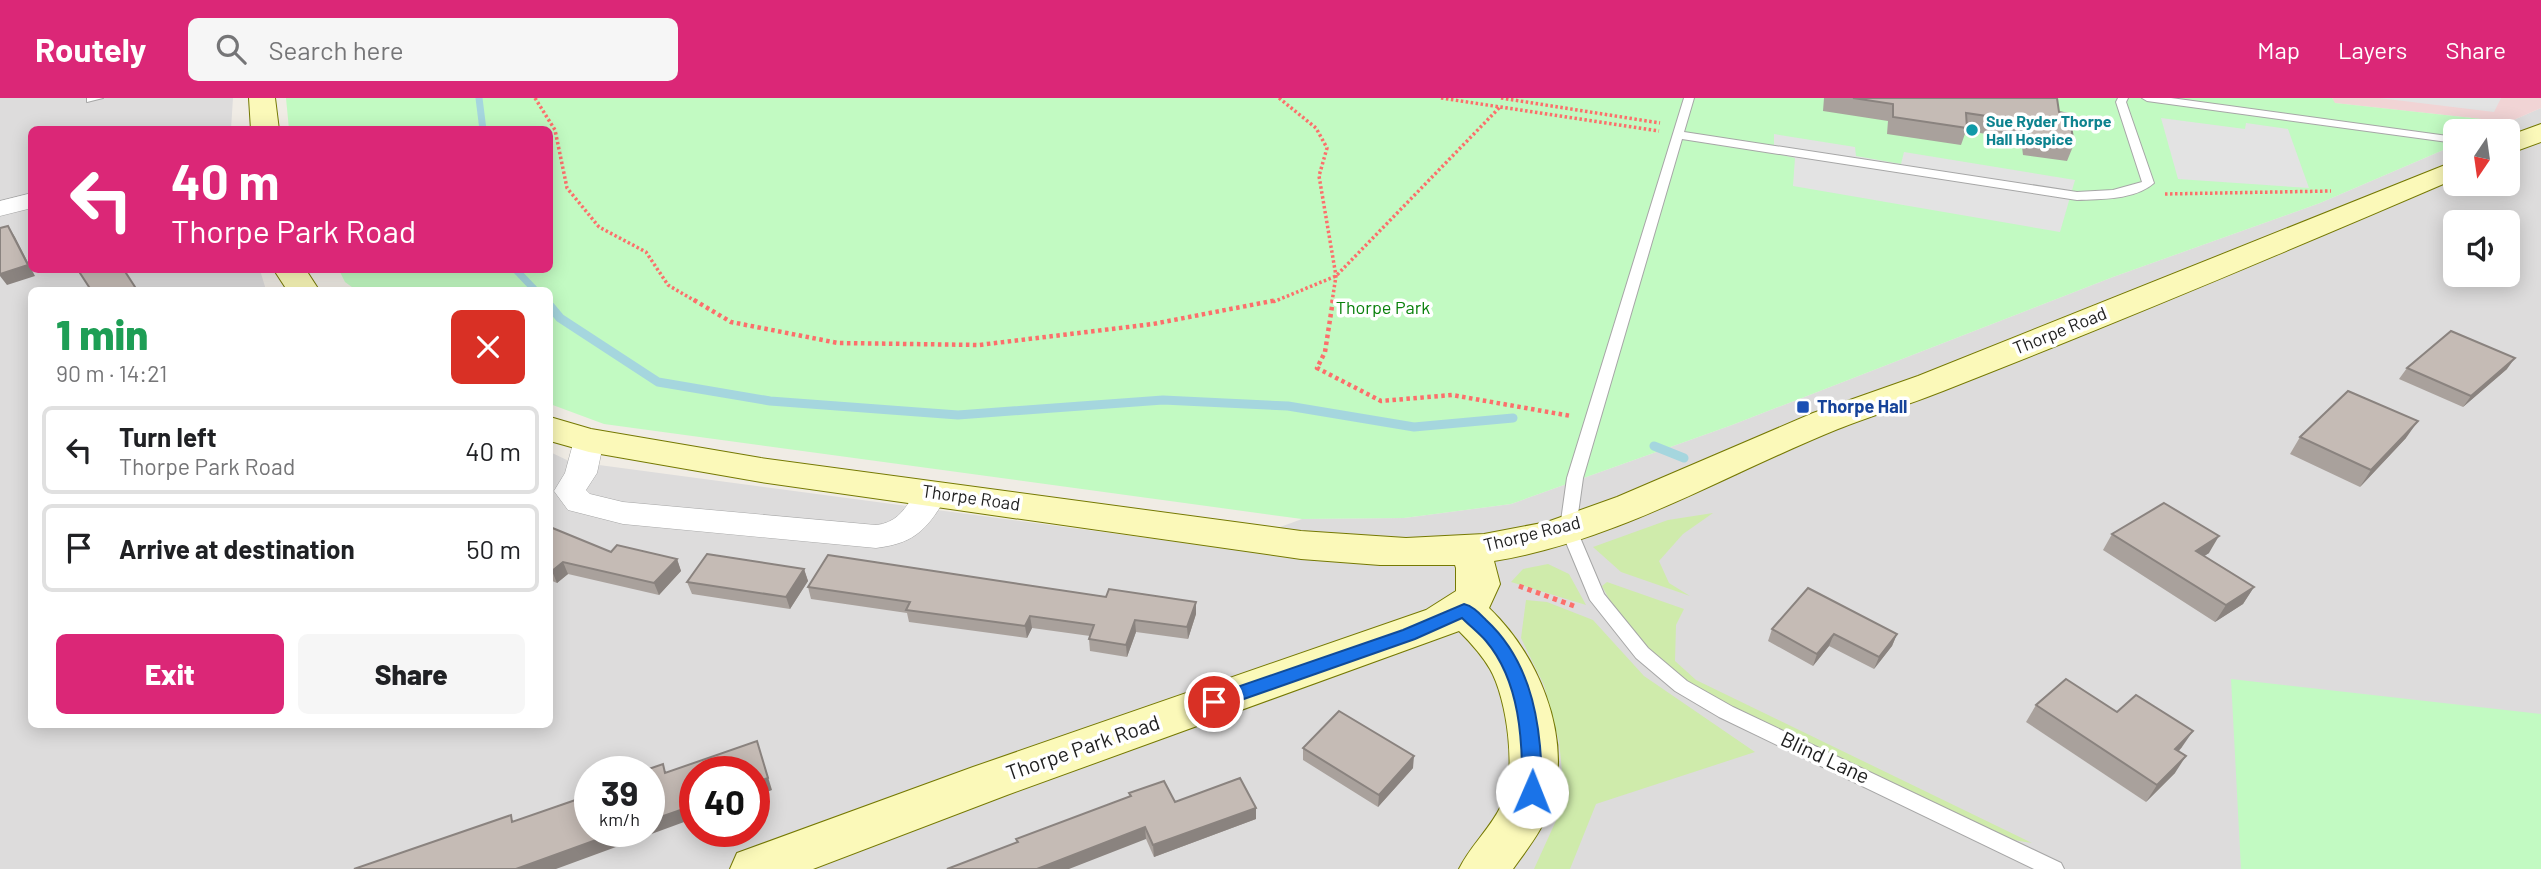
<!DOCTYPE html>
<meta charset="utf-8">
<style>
body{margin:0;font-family:Barlow,sans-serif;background:#f6f6f6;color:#202124;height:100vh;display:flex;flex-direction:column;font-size:26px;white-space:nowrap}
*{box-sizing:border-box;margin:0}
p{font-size:23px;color:#757577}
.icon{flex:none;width:38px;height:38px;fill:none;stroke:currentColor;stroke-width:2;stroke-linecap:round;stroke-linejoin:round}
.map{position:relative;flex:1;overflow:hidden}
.side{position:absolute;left:28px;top:189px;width:525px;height:441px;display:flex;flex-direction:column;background:#fff;border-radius:10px;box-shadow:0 4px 18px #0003}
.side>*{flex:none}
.hud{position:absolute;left:28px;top:28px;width:525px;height:147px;border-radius:10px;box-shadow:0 4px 18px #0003;background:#db2777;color:#fff;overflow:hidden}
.needle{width:46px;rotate:193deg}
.tools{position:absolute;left:2443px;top:21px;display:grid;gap:14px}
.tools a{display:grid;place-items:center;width:77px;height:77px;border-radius:10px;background:#fff;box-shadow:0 4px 18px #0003;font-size:35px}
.speed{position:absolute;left:574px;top:658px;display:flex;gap:14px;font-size:35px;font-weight:700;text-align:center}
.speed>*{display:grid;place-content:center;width:91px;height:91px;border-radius:50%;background:#fff;box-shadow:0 4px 18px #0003;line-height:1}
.speed small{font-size:18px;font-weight:400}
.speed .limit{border:10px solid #d22;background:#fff;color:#111}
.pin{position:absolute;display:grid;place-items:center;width:60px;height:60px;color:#fff;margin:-30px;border:4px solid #fff;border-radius:50%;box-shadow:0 2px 7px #0007}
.me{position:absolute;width:77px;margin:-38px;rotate:1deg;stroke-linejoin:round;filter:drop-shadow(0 0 5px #0008)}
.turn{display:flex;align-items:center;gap:24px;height:147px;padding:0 28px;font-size:32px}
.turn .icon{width:91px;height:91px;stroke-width:2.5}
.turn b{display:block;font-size:49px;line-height:60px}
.round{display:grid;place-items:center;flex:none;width:74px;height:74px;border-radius:10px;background:#f6f6f6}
.overview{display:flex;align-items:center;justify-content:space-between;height:119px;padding:0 28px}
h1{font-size:42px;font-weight:800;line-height:52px;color:#1e9e55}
.action{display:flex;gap:14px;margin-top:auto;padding:14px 28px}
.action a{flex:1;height:80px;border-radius:10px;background:#db2777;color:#fff;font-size:28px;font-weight:800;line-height:80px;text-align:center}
.action a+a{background:#f6f6f6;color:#202124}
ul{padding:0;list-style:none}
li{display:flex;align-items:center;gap:21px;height:88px;margin:0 14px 10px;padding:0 14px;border:4px solid #e0e0e0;border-radius:10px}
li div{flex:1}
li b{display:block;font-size:26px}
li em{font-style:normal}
header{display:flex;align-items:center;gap:42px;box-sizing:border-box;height:98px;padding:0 35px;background:#db2777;color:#fff}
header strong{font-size:33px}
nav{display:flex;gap:38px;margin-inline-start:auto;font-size:24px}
.search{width:490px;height:63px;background:#f6f6f6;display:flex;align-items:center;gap:18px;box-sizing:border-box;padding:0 24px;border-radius:10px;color:#757577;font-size:26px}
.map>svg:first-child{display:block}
.residential{fill:#dddcdc;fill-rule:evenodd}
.commercial{fill:#f1d4d5}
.grass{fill:#cfebab}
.park{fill:#c2fac2}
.parking{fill:#e3e3e3}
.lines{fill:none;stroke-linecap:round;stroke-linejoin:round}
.stream-far1{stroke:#a5d6de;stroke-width:7}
.stream{stroke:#a5d6de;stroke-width:9}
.lane-casing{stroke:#a6a6a6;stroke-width:2}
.street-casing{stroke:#a6a6a6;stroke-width:1}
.secondary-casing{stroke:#757903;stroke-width:2}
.path-far2{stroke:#fc6f6b;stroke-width:3.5;stroke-dasharray:2.5 2.5;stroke-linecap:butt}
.path-far1{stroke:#fc6f6b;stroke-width:4.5;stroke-dasharray:3.5 3.5;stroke-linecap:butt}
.path{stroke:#fc6f6b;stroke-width:5;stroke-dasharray:4.5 4.5;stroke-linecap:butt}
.lane{fill:#fff;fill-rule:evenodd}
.street{fill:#fff;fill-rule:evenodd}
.secondary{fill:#fbf9b9;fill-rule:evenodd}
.wall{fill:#a9a19c}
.shaded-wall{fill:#8a837f}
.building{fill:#c5bbb5;stroke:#8a837f;stroke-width:2}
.route{fill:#1a73e8;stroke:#114b97;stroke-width:2}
.culture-dot{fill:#0f9aa8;stroke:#fff;stroke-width:2.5}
.transit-dot{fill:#1a4fb4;stroke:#fff;stroke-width:2.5}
.labels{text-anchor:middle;stroke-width:7;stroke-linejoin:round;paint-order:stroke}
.far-culture-label{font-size:16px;font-weight:bold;fill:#0d838f;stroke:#fff;text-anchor:start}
.park-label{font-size:18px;fill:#0a810b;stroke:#fff}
.street-label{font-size:18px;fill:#1f1f1f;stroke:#fff}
.transit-label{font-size:18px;font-weight:bold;fill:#164399;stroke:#fff;text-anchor:start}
.near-street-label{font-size:21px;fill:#1f1f1f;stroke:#fff}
</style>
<header>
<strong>Routely</strong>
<div class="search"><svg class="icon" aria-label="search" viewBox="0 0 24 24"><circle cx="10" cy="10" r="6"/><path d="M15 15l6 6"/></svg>Search here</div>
<nav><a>Map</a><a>Layers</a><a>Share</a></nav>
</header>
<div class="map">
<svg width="2541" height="771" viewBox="0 0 2541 771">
<rect width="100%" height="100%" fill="#f0ece5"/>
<path class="residential" d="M0,0H233L231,31L32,32V172H260L266,192H32V626H550V354L569,363L1223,450L1302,421L1404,420L1511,406L1732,327L2113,179L2320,105L2455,47V86H2508V33H2488L2541,10V771H0ZM2455,124H2508V177H2455ZM590,674H649V733H590ZM695,674H754V733H695Z"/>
<path class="commercial" d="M2332,0H2541V10L2509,24L2334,5Z"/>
<path class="grass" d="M1713,415L1683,436L1659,463L1669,485L1690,498L1621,474L1593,449L1668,422Z
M1548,466L1569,476L1586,507L1511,484L1523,471Z
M1607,484L1684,511L1676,527L1675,563L1696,582L2032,745L2013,742L1696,591C1653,558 1627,537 1602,488Z
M1526,502L1547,504L1593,522L1644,578L1755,654L1596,706L1570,771H1534L1565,703L1559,643L1544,587L1521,540Z"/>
<path class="park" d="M286,0H2332L2335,5L2509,24L2488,33H2455V47L2320,105L2113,179L1732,327L1511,406L1404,420L1302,421L604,326L550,306V192H356L345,184L339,172H550V32L289,31Z
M2231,581L2541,616V771H2241Z"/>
<path class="parking" d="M2379,0H2501L2494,14Z
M2161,20L2245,31L2246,25L2288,31L2309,90L2178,81Z
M1774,36L1855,49L1856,58L1901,66L1904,54L2075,82L2060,134L1793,88L1795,60L1774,55Z"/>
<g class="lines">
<path class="stream-far1" d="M479,0L483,32
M516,172L535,192"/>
<path class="stream" d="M550,208L560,220L658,284L770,303L958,317L1163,302L1288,308L1414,329L1513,320
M1654,348L1684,360"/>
<defs>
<path id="lane" d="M87,0H103L87,4Z
M1684,0H1694L1684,34L2077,94L2113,92L2142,84L2116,4L2118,0H2128L2126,4L2154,85C2135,102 2101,101 2077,102L1682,41L1583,380L1576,430L1604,496L1648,550L1687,583L1733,609L2061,765L2064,771H2034L1719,619L1675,593L1636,560L1590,502L1560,430L1567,380Z
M2142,0H2171L2455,39V45L2147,3Z"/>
<path id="street" d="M32,95V110L0,118V103Z
M589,332L600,335L604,342L597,375L586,392L590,396L623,404L876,427C915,423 907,378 944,388L949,395C928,429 918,445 876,450L623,426L568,412L554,393L565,375L574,342L578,335Z"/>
<path id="secondary" d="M249,0H275L279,32H251Z
M2541,26V44L2508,56V38Z
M2455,63V81C2285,154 2115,226 1943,293C1908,307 1873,317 1838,331C1724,377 1617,443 1494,463L1500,486L1489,510C1537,556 1571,634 1553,701C1546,728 1528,750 1513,771H1459C1470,748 1490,731 1501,708C1518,677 1507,600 1490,571C1482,557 1470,544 1459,533L1007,697L813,771H730L737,755L973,669L1426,512L1456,493V470L1455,467H1380L1301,461L761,384L589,354L550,343V319L591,331L761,360L1301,433L1406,440L1484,436L1547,424L1617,399L1813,315L1918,278Z
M274,172H306L319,192H287Z"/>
</defs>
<use href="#lane" class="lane-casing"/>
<use href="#street" class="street-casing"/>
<use href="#secondary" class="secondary-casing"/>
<path class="path-far2" d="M535,0L555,32L567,90L599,129L646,154L668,187L697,204
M1279,0L1316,30L1327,50L1319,78L1336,178L1332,204
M1441,0L1659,33
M1501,0L1660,25
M2165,96L2331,93
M1273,204L1336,178L1500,9"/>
<path class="path-far1" d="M694,202L731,224L838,245L979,247L1153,226L1277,202
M1333,202L1325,254L1317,270L1381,303L1452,297L1571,318"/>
<path class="path" d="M1519,488L1574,508"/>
<use href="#lane" class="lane"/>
<use href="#street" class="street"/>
<use href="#secondary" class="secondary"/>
</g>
<path class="wall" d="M1824,0H2057L2059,14L2074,46L2067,63L2023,57L2021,41L1966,33L1961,47L1887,36L1888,23L1823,13Z
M2407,270L2507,271L2463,309L2399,281Z
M2300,339L2406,340L2360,389L2290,356Z
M550,429L611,454L677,461L681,473L659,497L568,476L557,485L550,482Z
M2112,436L2209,455L2204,458L2254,489L2243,506L2215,524L2103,452Z
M804,471L808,483L790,511L692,496L687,484Z
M808,489L1106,499L1196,504V516L1188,541L1136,534L1127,559L1090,553L1089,541L1090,538L1032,530L1027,540L909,524L907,515L811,501Z
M1772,531L1897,536L1892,548L1874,571L1829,548L1813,568L1768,543Z
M2036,607L2117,614L2182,649L2179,653L2175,675L2146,704L2026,624Z
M1303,650L1413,670L1378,709L1303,662Z
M1129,695L1175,704L1256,710V721L1154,759L1146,741L1017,744L1130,698Z"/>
<path class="shaded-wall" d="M8,128L15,139L35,178L7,187L0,178V176Z
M2515,260L2507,271L2463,309L2471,298Z
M2418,323L2406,340L2360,389L2371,372Z
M2219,438L2209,455L2186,470L2196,453Z
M677,461L681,473L659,497L654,485Z
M563,464L568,476L557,485L552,473Z
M804,471L808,483L790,511L786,499Z
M2254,489L2243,506L2215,524L2226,507Z
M1196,504V516L1188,541L1187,529Z
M1030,518L1032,530L1027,540L1025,528Z
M1135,522L1136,534L1127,559L1126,547Z
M1834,536L1829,548L1813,568L1817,556Z
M1897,536L1892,548L1874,571L1879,559Z
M2193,633L2182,649L2164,668L2175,651Z
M757,643L772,692L754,699V685Z
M1414,658L1413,670L1378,709L1379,697Z
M2186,658L2175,675L2146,704L2157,687Z
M695,707V720L556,771H516L621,733H649V723Z
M1256,710V721L1154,759L1153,747Z
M1145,729L1146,741L1069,771H1037Z"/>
<path class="building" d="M1853,0H2057L2059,14L2069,16L2074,46L2029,40L2027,24L1966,15L1967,30L1893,19V6Z
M8,128L28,167L0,176V130Z
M78,172H124L137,192H91Z
M2451,233L2515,260L2471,298L2407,270Z
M2348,293L2418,323L2371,372L2300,339Z
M2164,405L2219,438L2196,453L2254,489L2226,507L2112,436Z
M550,429L611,454L617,447L677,461L654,485L563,464L552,473L550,472Z
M707,456L804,471L786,499L687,484Z
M828,457L1106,499L1109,491L1196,504L1187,529L1135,522L1126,547L1089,541L1094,527L1030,518L1025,528L906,512L910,504L808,489Z
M1808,490L1897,536L1879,559L1834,536L1817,556L1772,531Z
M2066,581L2117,614L2136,597L2193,633L2175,651L2186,658L2157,687L2036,607Z
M1339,613L1414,658L1379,697L1303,650Z
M757,643L768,680L754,685V674H695V707L649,723V674H640L663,666L665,675Z
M1240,680L1256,710L1153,747L1145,729L1037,771H947L1018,744L1016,741L1131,698L1129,695L1164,683L1175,704Z
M590,697V733H621L516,771H354L511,717L512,724Z"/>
<path class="route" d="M1464,506C1473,508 1479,515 1486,522C1534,566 1542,632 1542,694L1539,700L1532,702L1525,700L1522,694C1523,643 1520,583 1486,543C1479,535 1470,528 1462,520L1415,541L1221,609L1214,611L1208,609L1205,604L1208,599L1403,532Z"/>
<circle class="culture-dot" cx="1972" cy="32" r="7"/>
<rect class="transit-dot" x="1796" y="302" width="14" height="14" rx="3.5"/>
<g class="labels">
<g class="far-culture-label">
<text x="1986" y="29">Sue Ryder Thorpe<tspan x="1986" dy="18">Hall Hospice</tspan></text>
</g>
<g class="park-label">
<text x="1383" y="216">Thorpe Park</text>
</g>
<g class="street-label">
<text transform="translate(2060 233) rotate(-22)" y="6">Thorpe Road</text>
<text transform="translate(971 400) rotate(8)" y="6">Thorpe Road</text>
<text transform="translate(1532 436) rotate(-14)" y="6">Thorpe Road</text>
</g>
<g class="transit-label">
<text x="1817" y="315">Thorpe Hall</text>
</g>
<g class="near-street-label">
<text transform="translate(1083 650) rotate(-19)" y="7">Thorpe Park Road</text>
<text transform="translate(1825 660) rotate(25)" y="7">Blind Lane</text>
</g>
</g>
</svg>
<div class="tools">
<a><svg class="needle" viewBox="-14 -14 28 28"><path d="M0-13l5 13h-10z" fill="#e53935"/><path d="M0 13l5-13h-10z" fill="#757577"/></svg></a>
<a><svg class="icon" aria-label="sound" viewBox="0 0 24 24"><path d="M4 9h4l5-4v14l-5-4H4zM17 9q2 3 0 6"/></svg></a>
</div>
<div class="speed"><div>39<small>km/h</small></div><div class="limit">40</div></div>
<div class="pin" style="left:1214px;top:604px;background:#d93025"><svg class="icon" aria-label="arrive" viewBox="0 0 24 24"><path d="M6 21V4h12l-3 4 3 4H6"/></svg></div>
<svg class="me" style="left:1532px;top:694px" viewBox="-20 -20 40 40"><circle r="19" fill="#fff"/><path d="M0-13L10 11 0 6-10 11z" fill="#1a73e8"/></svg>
<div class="hud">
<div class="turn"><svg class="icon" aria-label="left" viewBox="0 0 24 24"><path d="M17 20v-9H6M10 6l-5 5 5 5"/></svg><div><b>40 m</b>Thorpe Park Road</div></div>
</div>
<section class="side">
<div class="overview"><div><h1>1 min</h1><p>90 m · 14:21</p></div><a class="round" style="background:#d93025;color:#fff"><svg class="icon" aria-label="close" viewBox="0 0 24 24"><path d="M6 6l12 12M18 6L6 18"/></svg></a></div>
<ul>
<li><svg class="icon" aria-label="left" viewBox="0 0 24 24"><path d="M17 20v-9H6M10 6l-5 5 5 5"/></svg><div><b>Turn left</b><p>Thorpe Park Road</p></div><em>40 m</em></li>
<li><svg class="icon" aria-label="arrive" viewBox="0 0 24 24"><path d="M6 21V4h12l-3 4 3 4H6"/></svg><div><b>Arrive at destination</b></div><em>50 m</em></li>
</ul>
<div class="action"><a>Exit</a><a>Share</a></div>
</section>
</div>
